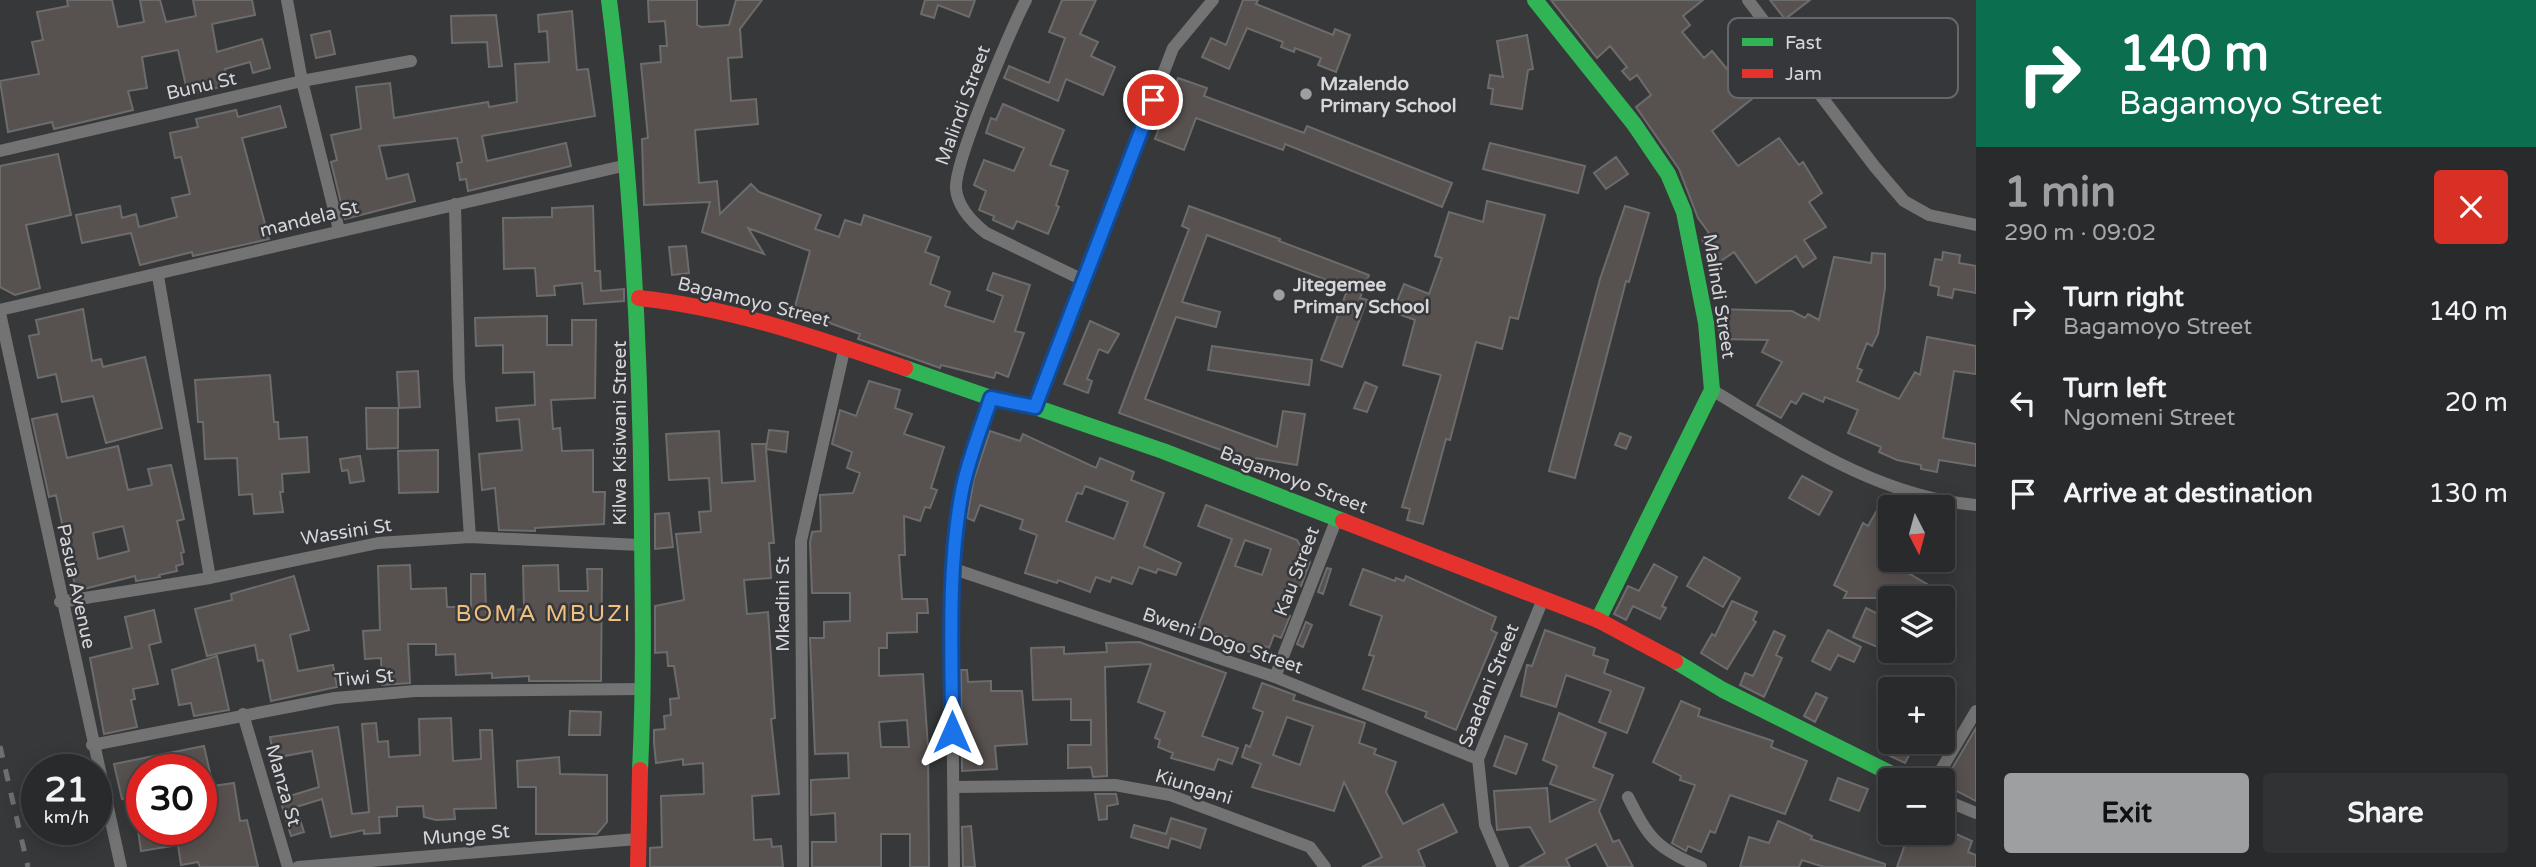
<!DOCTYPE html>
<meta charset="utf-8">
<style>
body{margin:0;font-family:"Varela Round",sans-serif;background:#313234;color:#f1f3f6;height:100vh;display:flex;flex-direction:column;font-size:26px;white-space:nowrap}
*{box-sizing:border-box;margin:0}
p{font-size:23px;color:#a5a7a9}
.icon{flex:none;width:38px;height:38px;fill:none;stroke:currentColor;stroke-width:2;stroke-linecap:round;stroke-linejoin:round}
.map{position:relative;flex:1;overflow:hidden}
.panel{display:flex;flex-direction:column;background:#292a2c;width:560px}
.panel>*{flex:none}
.top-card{background:#0b6e4f;color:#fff;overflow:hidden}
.needle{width:46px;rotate:174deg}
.controls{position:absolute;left:1878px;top:495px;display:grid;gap:14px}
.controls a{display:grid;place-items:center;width:77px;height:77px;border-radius:7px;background:#292a2c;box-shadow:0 4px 18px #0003,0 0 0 2px #454648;font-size:35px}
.speed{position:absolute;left:21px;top:754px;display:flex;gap:14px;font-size:35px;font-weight:700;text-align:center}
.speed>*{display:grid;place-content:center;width:91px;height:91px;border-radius:50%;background:#292a2c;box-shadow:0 4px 18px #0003,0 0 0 2px #454648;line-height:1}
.speed small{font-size:18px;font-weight:400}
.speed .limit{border:10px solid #d22;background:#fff;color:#111}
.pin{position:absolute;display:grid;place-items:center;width:60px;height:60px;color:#fff;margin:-30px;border:4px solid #fff;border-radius:50%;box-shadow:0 2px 7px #0007}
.me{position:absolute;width:77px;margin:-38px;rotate:0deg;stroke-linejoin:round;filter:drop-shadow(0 0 5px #0008)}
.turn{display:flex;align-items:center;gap:24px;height:147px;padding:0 28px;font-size:32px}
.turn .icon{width:91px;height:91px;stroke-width:2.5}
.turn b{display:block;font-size:49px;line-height:60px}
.round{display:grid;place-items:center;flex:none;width:74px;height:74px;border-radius:7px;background:#313234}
.head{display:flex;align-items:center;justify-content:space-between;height:119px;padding:0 28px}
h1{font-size:42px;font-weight:700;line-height:52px;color:#9e9fa1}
.cta{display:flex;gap:14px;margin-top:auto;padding:14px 28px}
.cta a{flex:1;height:80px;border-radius:7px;background:#9e9fa1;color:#111;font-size:28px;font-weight:700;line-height:80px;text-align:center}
.cta a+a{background:#313234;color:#f1f3f6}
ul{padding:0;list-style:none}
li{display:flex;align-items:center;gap:21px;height:91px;padding:0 28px}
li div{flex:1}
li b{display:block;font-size:26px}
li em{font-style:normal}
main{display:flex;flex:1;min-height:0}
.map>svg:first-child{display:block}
.building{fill:#57514f;stroke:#6c6c6c;stroke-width:2;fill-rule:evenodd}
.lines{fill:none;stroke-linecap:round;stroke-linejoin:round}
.street{stroke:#737373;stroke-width:12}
.fast{stroke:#30b455;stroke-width:16}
.jam{stroke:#e5322d;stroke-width:16}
.rail{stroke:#6f6f71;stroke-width:5;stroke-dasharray:12 12;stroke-linecap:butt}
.route-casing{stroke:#114b97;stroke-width:18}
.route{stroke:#1a73e8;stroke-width:12}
.poi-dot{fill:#9e9fa1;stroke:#36373b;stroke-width:2.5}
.labels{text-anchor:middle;stroke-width:5;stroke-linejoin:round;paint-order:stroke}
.poi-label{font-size:19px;font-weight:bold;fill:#d6d6d9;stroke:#36373b;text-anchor:start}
.street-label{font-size:19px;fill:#d6d6d9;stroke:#36373b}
.quarter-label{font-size:23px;letter-spacing:2px;fill:#f1bf7e;stroke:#36373b}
.key{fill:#36373b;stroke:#66676a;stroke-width:2}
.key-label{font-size:19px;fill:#d6d6d9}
</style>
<main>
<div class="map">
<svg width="1976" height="867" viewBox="0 0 1976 867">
<rect width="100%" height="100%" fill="#37383a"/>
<path class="building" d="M67,0H112L118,27L144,22L140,0H160L166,22L196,16L193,0H252L255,15L212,24L217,52L262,39L270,68L253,73L250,62L225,69L228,85L188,95L178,50L142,57L147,88L128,91L133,110L54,129L52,122L8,132L0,81L39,74L32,42L43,40L37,12L68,6Z
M648,0H697V25L701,27L729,25L736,0H762L740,29L742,57L728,58L731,101L756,99L758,124L695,130L699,183L717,181L720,214L751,184L759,192L821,215L815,229L839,237L845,220L861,225L864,215L931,237L925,252L939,257L930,284L950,292L945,306L994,322L1003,296L987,290L993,273L1030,285L1015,331L1024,333L1008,377L996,372L994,378L941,365L940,368L858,339L860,334L794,310L810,251L748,228L764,254L702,232L710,202L644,205L642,139L648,138L641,64L661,62L660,46H667L665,21L649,22Z
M925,0H975L969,17L938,5L934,18L921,14Z
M1062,0H1096L1080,34L1098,42L1091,56L1115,67L1103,95L1066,79L1058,101L1004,78L1009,66L1049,83L1065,38L1049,32Z
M1243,0H1258L1256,4L1333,35L1335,29L1350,35L1336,72L1318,65L1321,58L1295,48L1294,52L1281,47L1283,42L1247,28L1229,69L1202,57L1211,38L1226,45Z
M1551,0H1703L1683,16L1690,25L1682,32L1704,58L1712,51L1732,75L1744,65L1763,90L1712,131L1738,166L1779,138L1799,165L1803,162L1822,193L1809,202L1826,227L1804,240L1816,258L1803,267L1796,256L1756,283L1734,252L1718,263L1703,242L1702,238L1709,233L1698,218L1679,169L1636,107L1651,95L1637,75L1630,80L1622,71L1627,67L1610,46L1597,58Z
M1770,0H1810L1785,19Z
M572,11L577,70L588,69L595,116L482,136L487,161L566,143L571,166L468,191L466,179L460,180L457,163L462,162L457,138L379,146L387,179L408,174L415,201L345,219L331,162L337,160L331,135L361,129L356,87L390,83L394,118L488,102L489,107L517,102L515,64L549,62L547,31L539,32L538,15Z
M496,15L502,66L489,67L487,42L452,43L451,16Z
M330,31L335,54L316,58L311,35Z
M1527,35L1533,69L1528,70L1522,109L1491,104L1493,89L1488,88L1490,75L1503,77L1497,41Z
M1178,78L1207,88L1204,96L1304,133L1307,126L1452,183L1442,207L1285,144L1283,150L1196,118L1184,150L1155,139Z
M1003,104L1064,130L1050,165L1068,171L1056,205L1059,207L1048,234L1017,221L1013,229L993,220L994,216L979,210L986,191L974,185L984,160L1014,171L1024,148L986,133L991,118L996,120Z
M280,106L286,127L242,138L269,239L193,256L192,252L140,265L131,233L82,243L76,215L120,206L122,218L136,214L139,227L177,217L172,198L190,194L181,157L175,158L170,133L198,127L196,119L236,110L238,117Z
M1490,143L1585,166L1578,193L1483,169Z
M58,154L71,215L26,225L40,288L15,295L0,287V166Z
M1616,157L1628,174L1606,189L1594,173Z
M1487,201L1545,215L1518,319L1510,317L1502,349L1476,342L1450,440L1446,439L1423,524L1407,520L1410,509L1402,507L1441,375L1403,365L1415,320L1393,312L1404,284L1429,294L1442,258L1435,256L1449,212L1483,222Z
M593,206L595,271H600L601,291L624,289V301L584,304L582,283L554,286L555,295L537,296L535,268L504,269L503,218L552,217V208Z
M1189,206L1280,239L1279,241L1369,275L1360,298L1367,300L1342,367L1321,360L1348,288L1207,235L1182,302L1220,312L1216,327L1176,317L1145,399L1277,447L1283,411L1305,414L1297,465L1256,458L1254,462L1119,413L1189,229L1182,226Z
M1625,206L1649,213L1629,282L1626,281L1575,478L1549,471L1600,279Z
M686,246L689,273L672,275L669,247Z
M1943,252L1960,255L1959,263L1976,266V293L1954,289L1952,298L1938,295L1939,287L1930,285L1935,259L1942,260Z
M1872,253L1885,254V288L1878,334L1872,346L1867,343L1857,368L1862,370L1857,381L1899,399L1915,372L1920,375L1927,337L1976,346V374L1954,371L1943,438L1976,444V466L1939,460L1937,472L1921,469V465L1897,460L1879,452L1881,447L1848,433L1858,410L1825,397L1823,402L1803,393L1796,404L1791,401L1781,418L1757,405L1782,362L1762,352L1768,340L1720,339L1716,309L1792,311L1805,318L1808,314L1819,320L1834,257L1871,263Z
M83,309L92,361L101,359L103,367L145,357L162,428L106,443L93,396L62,402L56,374L38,378L29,336L39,334L36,320Z
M547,316V345H572V320H596L595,398L551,400L553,429L560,428L562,451L593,450V492H605L604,524L535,528V531L499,530L495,488L482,490L479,454L522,450L519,419L497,421L496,408L535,405L534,372L503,373V345L476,346L475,318Z
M1090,321L1119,334L1108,353L1099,349L1087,379L1092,381L1088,393L1064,384Z
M1212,346L1312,360L1309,385L1208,370Z
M418,371L420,407L399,408L397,372Z
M270,375L274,422H278L279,439L307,437L309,472L282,474L283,492H280L283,512L254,514L252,494L239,495L237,458L205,459L203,422H198L195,380Z
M869,381L900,390L895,408L912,414L904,434L944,447L931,488L937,490L930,508L925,507L920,521L904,516L905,555H899L902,599H927L928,613H917V632L887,633V648H879V676L923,674L928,747L929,867H910V834H881V867H812V842H836L835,813L811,815V780L849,778L848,753L815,754L810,638H824V622L850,621V593H812L810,542L812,532L821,531L820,495L853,493L860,473L847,468L852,452L832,444L840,410L856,416ZM907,720L909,747H881L879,722Z
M1365,382L1377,387L1367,412L1354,408Z
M366,408H398V448L367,449Z
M57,414L67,458L118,446L128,490L152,485L148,469L171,465L184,519L177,521L184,552L181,553L183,564L176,566L177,571L159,575L160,577L136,581L135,576L76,591L56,495L49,497L32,419ZM123,526L129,551L98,559L93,533Z
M769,430L788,432L786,452L766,449L774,543H769L771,578L744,580L747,614L768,612L775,718L771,719L779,794L752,796L754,840L771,839L772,847L781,846L783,867H650V848L662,847L661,796L704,794L703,763L683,765V759L656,763L654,743V730L665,729L664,716L671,715L670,699L679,698L674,666H668L667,652L655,653V606L684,600L676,534L701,532L699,512L711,511L709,478L669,480L666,434L719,431L722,483L755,481L752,444H766V449Z
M990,431L1020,441L1023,434L1096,468L1100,458L1134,472L1131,480L1164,493L1144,546L1181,563L1176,575L1158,569L1156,573L1139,567L1132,584L1112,577L1110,582L1096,577L1090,592L1058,580L1057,583L1025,573L1037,535L1020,529L1023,520L980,505L974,521L967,518L974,479ZM1085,486L1128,502L1114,539L1066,521L1077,493L1082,494Z
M1620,433L1631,437L1626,449L1615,445Z
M438,450V492L399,493L398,451Z
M360,456L364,481L350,483L348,470L342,471L340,459Z
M1802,476L1832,492L1819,515L1789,498Z
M1206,505L1297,540L1310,562L1301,586L1295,584L1284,613L1290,616L1281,638L1274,635L1269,648L1259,644L1255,654L1233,646L1236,640L1198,627L1232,539L1198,526ZM1245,540L1271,549L1262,575L1235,566Z
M1880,505L1890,510V560H1906L1902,569L1950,598H1844L1847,592L1834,585L1863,523L1868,526Z
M669,513L673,547L655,549V514Z
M1704,557L1740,578L1723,607L1687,586Z
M1654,564L1677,577L1662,606L1666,608L1660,619L1633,606L1626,620L1614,614L1628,586L1639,591Z
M410,565L411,589L446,588L447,607H471V574H485L486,612L524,609L523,566L558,565L559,591H588L587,569H602L601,681H529V676L492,678V673L456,675L455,654L436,655V644H408L410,683L382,685L381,658L365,659L363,631L380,630L378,566Z
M1327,568L1331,569L1323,594L1318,592Z
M1363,569L1395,581L1396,578L1404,581L1406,576L1496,617L1491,630L1497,633L1456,730L1425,717L1427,712L1363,689L1374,656L1369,655L1382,616L1350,605Z
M294,576L309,630L290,635L298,671L333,665L337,687L271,701L263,660L258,661L255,645L207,656L195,609L232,600L231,594Z
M1732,601L1757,612L1753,620L1756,622L1727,669L1701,653L1712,634L1715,636Z
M1866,608L1886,618L1879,633L1885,636L1880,648L1853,637Z
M154,610L161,642L149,645L158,684L133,689L135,699L131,700L137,727L104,734L90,658L132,648L125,617Z
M1306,622L1312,625L1303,647L1297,644Z
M1545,630L1595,648L1593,655L1608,660L1604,673L1644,688L1627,733L1599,722L1611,691L1566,675L1556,707L1521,696L1527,665L1532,666Z
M1828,630L1861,647L1854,662L1838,655L1830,670L1812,661Z
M1774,631L1785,636L1776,655L1782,658L1764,697L1740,685L1745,673L1753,676Z
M1139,642L1226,673L1202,736L1238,748L1232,764L1218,759L1214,770L1171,758L1173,753L1158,747L1160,740L1155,738L1165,712L1138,702L1151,664L1105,667L1107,776L1093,777L1091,767L1068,768V745H1091V720H1071V699L1033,700L1031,648L1064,647V654L1107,652L1106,643Z
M217,656L229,710L194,716L191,703L179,705L172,670Z
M961,670H967L968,682L991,681V691H1022L1027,744L995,746L997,769L962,771Z
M1262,683L1295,695L1293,700L1365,723L1359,743L1376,749L1374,754L1396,762L1386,792L1403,824L1443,804L1457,832L1418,850L1425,867H1362L1382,857L1344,782L1334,811L1252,787L1261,764L1242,757L1246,745L1250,747L1263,712L1253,708ZM1287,717L1313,726L1300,765L1273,755Z
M1816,693L1827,698L1815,722L1804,716Z
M1681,701L1700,709L1698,716L1773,741L1771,747L1807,761L1785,814L1730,795L1715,833L1710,831L1701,852L1688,846L1686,851L1672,843L1695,785L1680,780L1681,776L1653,762Z
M570,711L601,712L600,735H569Z
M1559,713L1606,733L1593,767L1613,775L1599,811L1613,842L1619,840L1633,867H1608L1596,844L1566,859L1570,867H1520L1545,853L1530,827L1497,830L1494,791L1547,788L1550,822L1595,800L1550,784L1557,766L1543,760Z
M451,718L453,761L481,759L480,730H492L496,808L454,809L455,819L436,820L424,817L423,806L397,807V816L379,817L380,833L364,834V830L331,837L322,799L296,807L304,832L291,836L280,799L319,787L312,751L274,758L270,737L338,727L352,814L369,812L362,724L376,723L378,742L388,741L389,757L420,755L419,719Z
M1976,728V801L1943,784Z
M1505,736L1527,744L1516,774L1494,766Z
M1887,742H1916L1905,763L1882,752Z
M204,746L213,786L234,783L240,821L247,820L258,867H200L198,862L181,865L178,845L141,851L138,830H201V770H142V795L122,799L114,764Z
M559,757L560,774L607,775V822L597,834H536V787H518L517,761Z
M1838,778L1868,789L1859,811L1830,800Z
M1095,794H1116L1118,804L1107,806V819L1099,820Z
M1171,818L1206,829L1200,848L1171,838L1168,848L1131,837L1134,825L1166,834Z
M1778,821L1812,836L1811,839L1885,864V867H1824L1802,860L1799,867H1740L1749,837L1769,843Z
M971,826L975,867H963L962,827Z
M1945,829L1972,841L1968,852L1976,855V867H1897L1909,833H1943Z"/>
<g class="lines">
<path class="street" d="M287,0L302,81L339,230
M1026,0C1011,29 954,162 956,189C958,208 972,222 986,233L1085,281
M1748,0L1875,167L1904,201L1929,215L1976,225
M0,151L302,81L411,61
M455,204L459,378L470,537
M158,276L210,578
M0,310L627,165
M0,313L121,867
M1712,390C1794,439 1878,497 1976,505
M1035,407L1173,48L1213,0
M951,568L1275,677L1478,759
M60,602L210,578L378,543L470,537L640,545
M1275,677L1337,518
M243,714L288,867
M92,745L335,698L415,691L643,689
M1935,780L1976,711
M953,787L1115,785L1170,795L1310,847L1325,867
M1628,797C1649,839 1657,849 1701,867
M1942,799L1976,813
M298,867L637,839
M803,867L801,541L845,346
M954,867L951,568L962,488L991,398
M1503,867L1485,825L1478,759L1543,599"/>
<path class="fast" d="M609,0C632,178 641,356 642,536C643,614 644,692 640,770
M1535,0L1634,124L1668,174L1684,212L1706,323L1712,390L1598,620
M905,368L991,398L1035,407L1163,451L1343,521
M1675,661L1723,690L1904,780"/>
<path class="jam" d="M639,298C732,308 817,338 905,368
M1343,521L1598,620L1675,661
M638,867L640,770"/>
<path class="rail" d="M0,746L28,867"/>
</g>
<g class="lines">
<defs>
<path id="route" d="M952,732C952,651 947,570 962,491C968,460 981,428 991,398L1035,407L1153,100"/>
</defs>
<use href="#route" class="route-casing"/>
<use href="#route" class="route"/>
</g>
<g class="poi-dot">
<circle cx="1306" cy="94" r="7"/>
<circle cx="1279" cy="295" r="7"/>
</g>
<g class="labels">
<g class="poi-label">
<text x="1320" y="90">Mzalendo<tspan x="1320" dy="22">Primary School</tspan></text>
<text x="1293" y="291">Jitegemee<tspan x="1293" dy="22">Primary School</tspan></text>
</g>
<g class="street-label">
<text transform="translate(201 85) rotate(-13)" y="7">Bunu St</text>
<text transform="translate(962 105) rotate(-70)" y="7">Malindi Street</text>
<text transform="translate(309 218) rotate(-14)" y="7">mandela St</text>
<text transform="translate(1720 296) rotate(81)" y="7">Malindi Street</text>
<text transform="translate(754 301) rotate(14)" y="7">Bagamoyo Street</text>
<text transform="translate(619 433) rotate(-90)" y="7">Kilwa Kisiwani Street</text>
<text transform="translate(1294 479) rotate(21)" y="7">Bagamoyo Street</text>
<text transform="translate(346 531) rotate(-9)" y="7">Wassini St</text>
<text transform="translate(1296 571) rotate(-69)" y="7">Kau Street</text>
<text transform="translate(77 586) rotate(78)" y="7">Pasua Avenue</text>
<text transform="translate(782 604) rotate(-90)" y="7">Mkadini St</text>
<text transform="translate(1223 640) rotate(19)" y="7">Bweni Dogo Street</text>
<text transform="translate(364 677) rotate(-5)" y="7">Tiwi St</text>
<text transform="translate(1488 685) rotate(-68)" y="7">Saadani Street</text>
<text transform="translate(284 785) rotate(74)" y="7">Manza St</text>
<text transform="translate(1194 786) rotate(17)" y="7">Kiungani</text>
<text transform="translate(466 834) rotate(-5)" y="7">Munge St</text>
</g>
<g class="quarter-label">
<text x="544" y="621">BOMA MBUZI</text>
</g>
</g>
<rect x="1728" y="18" width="230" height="80" rx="10" class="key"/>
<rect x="1742" y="38" width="31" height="8" fill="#30b455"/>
<rect x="1742" y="69" width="31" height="9" fill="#e5322d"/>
<g class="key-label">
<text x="1785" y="49">Fast</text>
<text x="1785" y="80">Jam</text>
</g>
</svg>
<div class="controls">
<a><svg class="needle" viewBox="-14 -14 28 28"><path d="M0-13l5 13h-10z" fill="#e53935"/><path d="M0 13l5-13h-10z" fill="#a5a7a9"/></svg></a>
<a><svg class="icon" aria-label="layers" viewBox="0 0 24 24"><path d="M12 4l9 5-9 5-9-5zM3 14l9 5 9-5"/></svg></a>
<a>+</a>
<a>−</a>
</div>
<div class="speed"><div>21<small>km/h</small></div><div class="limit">30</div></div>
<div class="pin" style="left:1153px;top:100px;background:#d93025"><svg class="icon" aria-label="arrive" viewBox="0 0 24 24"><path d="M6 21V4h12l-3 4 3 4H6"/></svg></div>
<svg class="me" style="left:952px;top:732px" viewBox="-20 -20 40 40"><path d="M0-17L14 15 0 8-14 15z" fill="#1a73e8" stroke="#fff" stroke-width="4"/></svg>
</div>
<section class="panel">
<div class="top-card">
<div class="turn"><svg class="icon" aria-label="right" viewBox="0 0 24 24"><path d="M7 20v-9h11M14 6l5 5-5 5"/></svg><div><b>140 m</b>Bagamoyo Street</div></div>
</div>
<div class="head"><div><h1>1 min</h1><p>290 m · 09:02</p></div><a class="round" style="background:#d93025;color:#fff"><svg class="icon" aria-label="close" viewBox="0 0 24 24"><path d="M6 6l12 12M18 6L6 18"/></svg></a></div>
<ul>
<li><svg class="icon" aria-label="right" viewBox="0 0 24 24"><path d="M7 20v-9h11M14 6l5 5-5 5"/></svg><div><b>Turn right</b><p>Bagamoyo Street</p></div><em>140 m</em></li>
<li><svg class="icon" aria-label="left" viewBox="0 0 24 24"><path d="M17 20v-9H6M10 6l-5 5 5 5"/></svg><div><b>Turn left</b><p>Ngomeni Street</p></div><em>20 m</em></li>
<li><svg class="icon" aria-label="arrive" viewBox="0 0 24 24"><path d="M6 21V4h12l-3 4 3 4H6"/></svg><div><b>Arrive at destination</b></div><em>130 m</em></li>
</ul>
<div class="cta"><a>Exit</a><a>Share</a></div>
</section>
</main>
